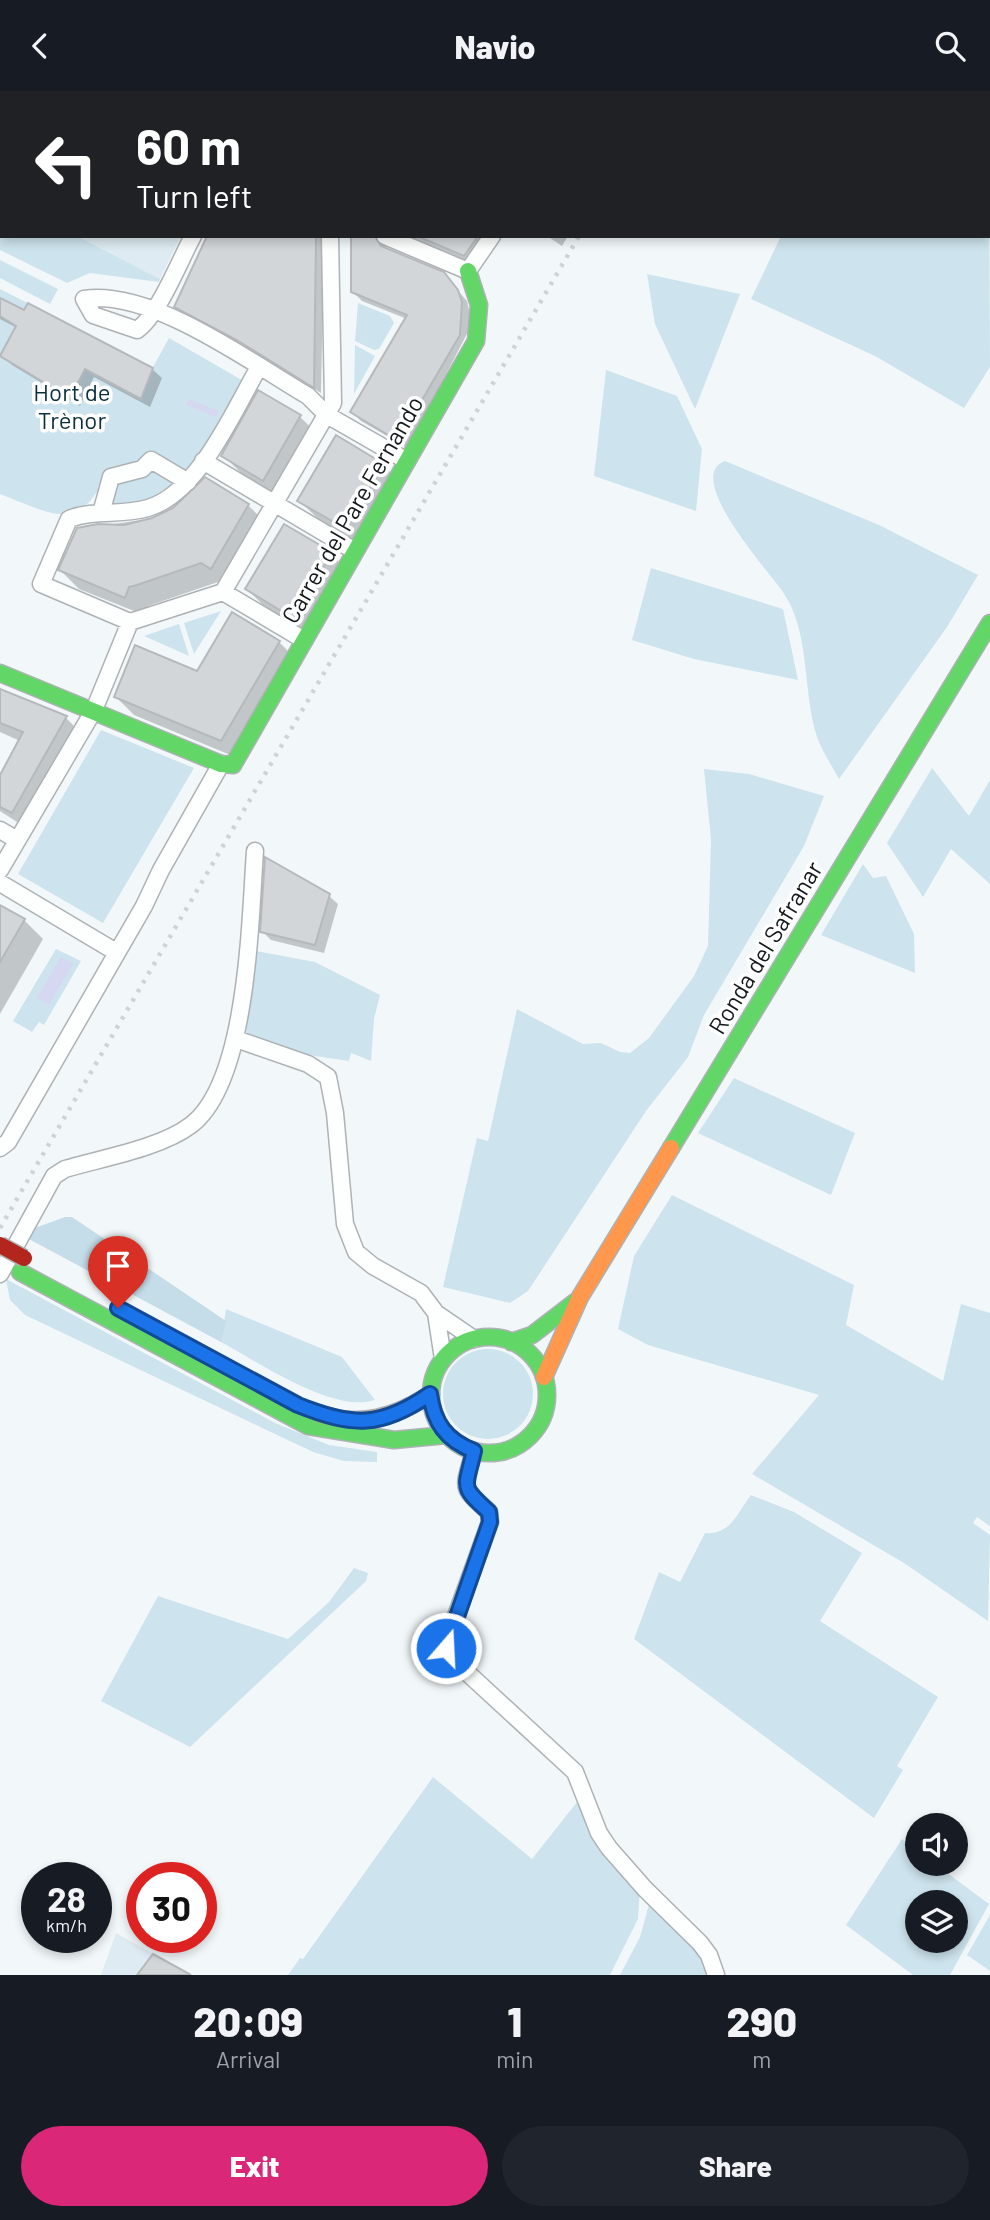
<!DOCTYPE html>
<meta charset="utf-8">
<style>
body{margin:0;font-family:Barlow,sans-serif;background:#20242c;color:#f1f3f6;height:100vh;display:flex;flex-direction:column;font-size:26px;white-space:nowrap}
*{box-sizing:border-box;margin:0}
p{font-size:23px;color:#9ea1a6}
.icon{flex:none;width:38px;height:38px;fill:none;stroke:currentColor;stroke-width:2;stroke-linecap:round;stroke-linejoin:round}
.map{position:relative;height:1884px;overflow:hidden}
.panel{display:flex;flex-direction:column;background:#171b24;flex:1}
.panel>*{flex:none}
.hud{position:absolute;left:0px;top:0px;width:990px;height:147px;box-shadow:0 4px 10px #0003;background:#202124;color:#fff;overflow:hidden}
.fabs{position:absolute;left:905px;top:1722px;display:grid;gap:14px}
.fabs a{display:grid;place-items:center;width:63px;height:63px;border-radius:50%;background:#171b24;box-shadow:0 4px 10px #0003;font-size:35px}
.speed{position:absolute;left:21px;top:1771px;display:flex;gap:14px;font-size:35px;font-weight:700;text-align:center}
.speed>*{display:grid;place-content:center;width:91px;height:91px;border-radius:50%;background:#171b24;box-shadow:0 4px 10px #0003;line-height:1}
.speed small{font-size:18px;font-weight:400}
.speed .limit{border:10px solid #d22;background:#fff;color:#111}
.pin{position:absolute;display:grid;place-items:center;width:60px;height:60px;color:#fff;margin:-72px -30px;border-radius:50% 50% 50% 0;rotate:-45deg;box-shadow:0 0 7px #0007}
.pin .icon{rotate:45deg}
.me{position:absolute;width:77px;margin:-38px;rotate:19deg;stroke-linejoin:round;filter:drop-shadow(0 0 5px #0008)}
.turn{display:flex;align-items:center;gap:24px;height:147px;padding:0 21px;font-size:32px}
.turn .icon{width:91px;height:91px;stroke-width:2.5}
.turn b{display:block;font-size:49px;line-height:60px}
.eta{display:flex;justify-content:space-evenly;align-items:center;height:119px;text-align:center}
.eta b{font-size:42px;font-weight:800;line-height:49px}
.action{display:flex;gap:14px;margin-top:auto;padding:14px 21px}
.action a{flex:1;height:80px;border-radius:42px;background:#db2777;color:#fff;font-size:28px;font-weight:800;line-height:80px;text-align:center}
.action a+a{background:#20242c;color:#f1f3f6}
header{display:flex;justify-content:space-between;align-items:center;height:91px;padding:0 21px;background:#171b24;font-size:32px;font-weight:800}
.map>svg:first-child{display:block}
.built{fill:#deebf2}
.green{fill:#cde3ed;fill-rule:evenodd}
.forest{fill:#c4dde8}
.water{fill:#d6d8f2}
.shadow{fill:#0003}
.building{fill:#d2d6d8;stroke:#b5b9bc;stroke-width:2}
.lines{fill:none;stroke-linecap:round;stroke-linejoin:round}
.street-casing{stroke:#adb2b4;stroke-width:19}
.fast-casing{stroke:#adb2b4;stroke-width:19}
.slow-casing{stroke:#adb2b4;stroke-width:19}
.street{stroke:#fdfefe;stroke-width:16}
.fast{stroke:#63d668;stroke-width:16}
.slow{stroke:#ff974d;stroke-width:16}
.rail{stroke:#d1d3d3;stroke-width:4.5;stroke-dasharray:3.5 7;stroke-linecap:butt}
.jam-bridge-casing{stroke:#adb2b4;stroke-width:19;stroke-linecap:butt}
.jam-bridge{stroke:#b3261e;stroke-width:16}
.route-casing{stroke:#114b97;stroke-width:18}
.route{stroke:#1a73e8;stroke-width:12}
.labels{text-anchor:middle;stroke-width:7;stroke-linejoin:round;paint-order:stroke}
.park-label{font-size:24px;fill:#0a303d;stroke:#fff}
.street-label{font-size:24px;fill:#14191b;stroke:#fff}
</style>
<header><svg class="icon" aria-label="back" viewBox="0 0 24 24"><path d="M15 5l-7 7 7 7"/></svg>Navio<svg class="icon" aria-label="search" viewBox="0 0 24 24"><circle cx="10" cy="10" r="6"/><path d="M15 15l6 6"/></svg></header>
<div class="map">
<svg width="990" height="1884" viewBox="0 0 990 1884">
<rect width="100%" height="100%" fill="#f2f8fa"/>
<path class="built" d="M0,0H118L120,2H2V44Z
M77,145H181L160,188Z
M116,1842L191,1884H101Z"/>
<path class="green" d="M989,93L990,276L964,317L875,265L751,208L781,145H989Z
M0,106L2,145H77L160,188L159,191L90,182L67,192L0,159Z
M0,169L58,198L50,213L0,187Z
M647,183L740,203L695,318L655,233Z
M0,198L153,276L169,247L247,292L194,384L152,360L138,374L109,378C80,445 53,423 0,403Z
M358,212L390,225L394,232L379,258L374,259L355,250Z
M355,254L375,265L354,303Z
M606,279L677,305L702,358L696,420L594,385Z
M725,370L879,434L978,484L947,536L839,688C832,675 822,660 817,646C802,600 811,542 783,501C769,481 682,385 725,370Z
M152,377L176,391L141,413L108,420L116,391Z
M651,477L783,518L798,589L694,568L632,549Z
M221,520L194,563L184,532Z
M179,533L189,565L144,545Z
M101,639L194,677L103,832L18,783Z
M932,677L969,725L990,689V793L951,758L923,806L887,752Z
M704,678L749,683L824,705L804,755L704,924L688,966L646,1020L528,1200L510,1212L443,1196L477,1047L488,1050L517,918L583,953L601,952L620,961L630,962L649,947L694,885L708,855L711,749Z
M863,773L873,787L886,785L914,843L915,882L821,844Z
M56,858L81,870L44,934L39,931L32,941L13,930Z
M256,860L315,871L380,904L374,928L371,970L351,962L349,970L295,962L246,943Z
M734,987L855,1042L831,1104L698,1042Z
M672,1104L854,1194L846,1234L943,1290L961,1213L990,1222V1435L977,1426L973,1432L990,1444L988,1530L904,1472L752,1383L819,1304L648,1254L618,1238L634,1165Z
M6,1188L275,1332L329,1354L377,1361V1371L344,1370L313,1361L25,1224L10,1209Z
M226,1218L342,1266L375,1309C334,1323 258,1271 221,1251Z
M443 1303a45 45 0 1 1 90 0a45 45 0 1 1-90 0Z
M751,1404L794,1421L862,1462L820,1530L938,1606L897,1675L903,1679L874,1727L634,1548L659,1481L680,1491L705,1442C731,1444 737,1422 751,1404Z
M354,1477L368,1482L366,1490L190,1656L101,1610L158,1505L288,1548L329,1511Z
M433,1686L532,1768L581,1706L640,1796L638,1828L610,1884H288L300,1867L303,1868Z
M902,1748L917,1759V1773H935L989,1813L950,1884H913L846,1834ZM956,1811V1850H917V1811Z
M651,1806L699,1859L710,1884H620L640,1846Z
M990,1824V1880L967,1864Z"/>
<path class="forest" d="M65,1126H72L226,1230L221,1251L27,1147L32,1138Z"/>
<path class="water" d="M189,308L219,320L216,326L186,314Z
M61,866L73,873L49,914L37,907Z"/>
<path class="shadow" d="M0,0H90L93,2H2V20Z
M166,0H210L205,2Z
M215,0H312L306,2Z
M353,0H520L518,2Z
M526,0H551L554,2H526Z
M606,0H653L605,2Z
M685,0H700L684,2Z
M208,145H324L321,302L244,255L183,223L176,215Z
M353,145H387L385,157L443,183L467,210L472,233L408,357L361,330L352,321L407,228L362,210L353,201Z
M405,145H493L474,173Z
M547,145H568L562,155Z
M0,209L152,278L162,287L150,316L94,286L80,315L12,274L3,264L17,237L0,228Z
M259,301L300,326L319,344L282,407L242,383L223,364Z
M337,347L383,374L402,393L364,455L318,428L300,410Z
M248,414L267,433L221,490L148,515L144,524L79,498L60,479L78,438Z
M331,463L350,482L313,545L266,517L247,498Z
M279,551L298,570L240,668L134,624L116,606L198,582Z
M0,600L66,627L85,646L31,740L0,720V683L20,650L0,641Z
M329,805L338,813L324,862L271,849L262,840Z
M0,818L24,829L43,848L0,923Z"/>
<path class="building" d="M207,145H316L314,297L235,248L174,216Z
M351,145H375L381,155L444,181L458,199L462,211L460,244L398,350L350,321L407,224L351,201Z
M417,145H478L464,165Z
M0,207L24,219L28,212L153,277L141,308L85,278L70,307L0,265L16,235L0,225Z
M258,299L301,324L263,390L221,365Z
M336,344L384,373L346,438L297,410Z
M205,386L249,413L211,478L201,472L137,494L129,496L125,507L58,479L77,437L98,433L124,434L152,427L173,417Z
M284,433L332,461L293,527L245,498Z
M232,521L280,550L221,650L114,606L135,554L197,580Z
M0,598L67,625L12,722L0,716V684L23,641L0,632Z
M265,766L330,803L315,854L260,841Z
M0,814L25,828L0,871Z
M153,1863L191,1884H137Z"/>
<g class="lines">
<defs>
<path id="street" d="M135,0L138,2
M304,0L306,2
M337,0L339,2
M514,0L516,2
M836,0L839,2
M201,2L203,0
M589,2L590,0
M989,89L990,90
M193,145C180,169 158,225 137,239L93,224L84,208C152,198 250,271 308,305L327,324L407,370
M385,145L468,180L492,145
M259,276C234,319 199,402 148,417C122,425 95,418 69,428L41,493L130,531L223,501L333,312L330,145
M203,370L355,460
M101,422L111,386L142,378L151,369L188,391
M223,501L304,549
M0,739L17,749
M0,779L94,619L130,531
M0,792L116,861
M236,948L308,973L328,986L335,1022L345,1133L356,1161L373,1175L421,1202L436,1222L474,1248
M0,1057L8,1051L144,815L161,779L221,673
M0,1183L54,1085L65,1078C102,1067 161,1057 191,1034C248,991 250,829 255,760
M436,1222L443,1268
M474,1360C464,1399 459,1394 489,1421L490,1431L448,1547L447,1563L575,1681L599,1742L609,1757L645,1798L700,1852L709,1864L716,1884"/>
<path id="fast" d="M0,582L221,673L233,674L476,250L479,214L468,180
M671,1057L990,532
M20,1181L308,1335L394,1349L447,1344
M431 1304a58 58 0 1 1 116 0a58 58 0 1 1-116 0Z
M511,1251L532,1244L575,1211"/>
<path id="slow" d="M544,1286L580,1206L671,1057
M319,1323C361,1337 395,1326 431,1303"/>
</defs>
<use href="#street" class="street-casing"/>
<use href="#fast" class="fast-casing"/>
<use href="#slow" class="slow-casing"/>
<use href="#street" class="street"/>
<use href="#fast" class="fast"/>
<use href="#slow" class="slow"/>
<path class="rail" d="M658,2L660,0
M0,1137L579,145"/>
<defs>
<path id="jam-bridge" d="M0,1154L24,1167"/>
</defs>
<use href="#jam-bridge" class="jam-bridge-casing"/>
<use href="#jam-bridge" class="jam-bridge"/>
</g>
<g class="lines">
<defs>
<path id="route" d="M118,1217L298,1314C353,1336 381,1337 430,1303C434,1332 446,1349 474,1360C465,1398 460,1395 489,1421L490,1431L446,1557"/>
</defs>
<use href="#route" class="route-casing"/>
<use href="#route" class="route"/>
</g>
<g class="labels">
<g class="park-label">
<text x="72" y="310">Hort de<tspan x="72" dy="28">Trènor</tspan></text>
</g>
<g class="street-label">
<text transform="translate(353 419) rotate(-60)" y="8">Carrer del Pare Fernando</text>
<text transform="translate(766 857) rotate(-59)" y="8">Ronda del Safranar</text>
</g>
</g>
</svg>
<div class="fabs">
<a><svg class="icon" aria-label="sound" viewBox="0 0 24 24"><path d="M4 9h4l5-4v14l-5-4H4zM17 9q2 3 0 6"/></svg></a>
<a><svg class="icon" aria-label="layers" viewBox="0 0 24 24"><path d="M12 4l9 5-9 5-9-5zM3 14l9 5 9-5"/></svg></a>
</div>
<div class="speed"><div>28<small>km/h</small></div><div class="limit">30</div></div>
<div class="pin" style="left:118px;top:1217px;background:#d93025"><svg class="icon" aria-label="arrive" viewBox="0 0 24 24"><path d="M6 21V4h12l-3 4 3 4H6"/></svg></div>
<svg class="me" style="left:446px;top:1557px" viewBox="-20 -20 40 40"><circle r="17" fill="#1a73e8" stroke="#fff" stroke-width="3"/><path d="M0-11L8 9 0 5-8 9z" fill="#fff"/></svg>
<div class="hud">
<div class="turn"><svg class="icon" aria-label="left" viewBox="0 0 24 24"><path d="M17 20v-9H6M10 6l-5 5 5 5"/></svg><div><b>60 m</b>Turn left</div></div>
</div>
</div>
<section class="panel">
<div class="eta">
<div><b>20:09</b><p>Arrival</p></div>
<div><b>1</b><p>min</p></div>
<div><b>290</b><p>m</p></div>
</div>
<div class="action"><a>Exit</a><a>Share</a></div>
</section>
